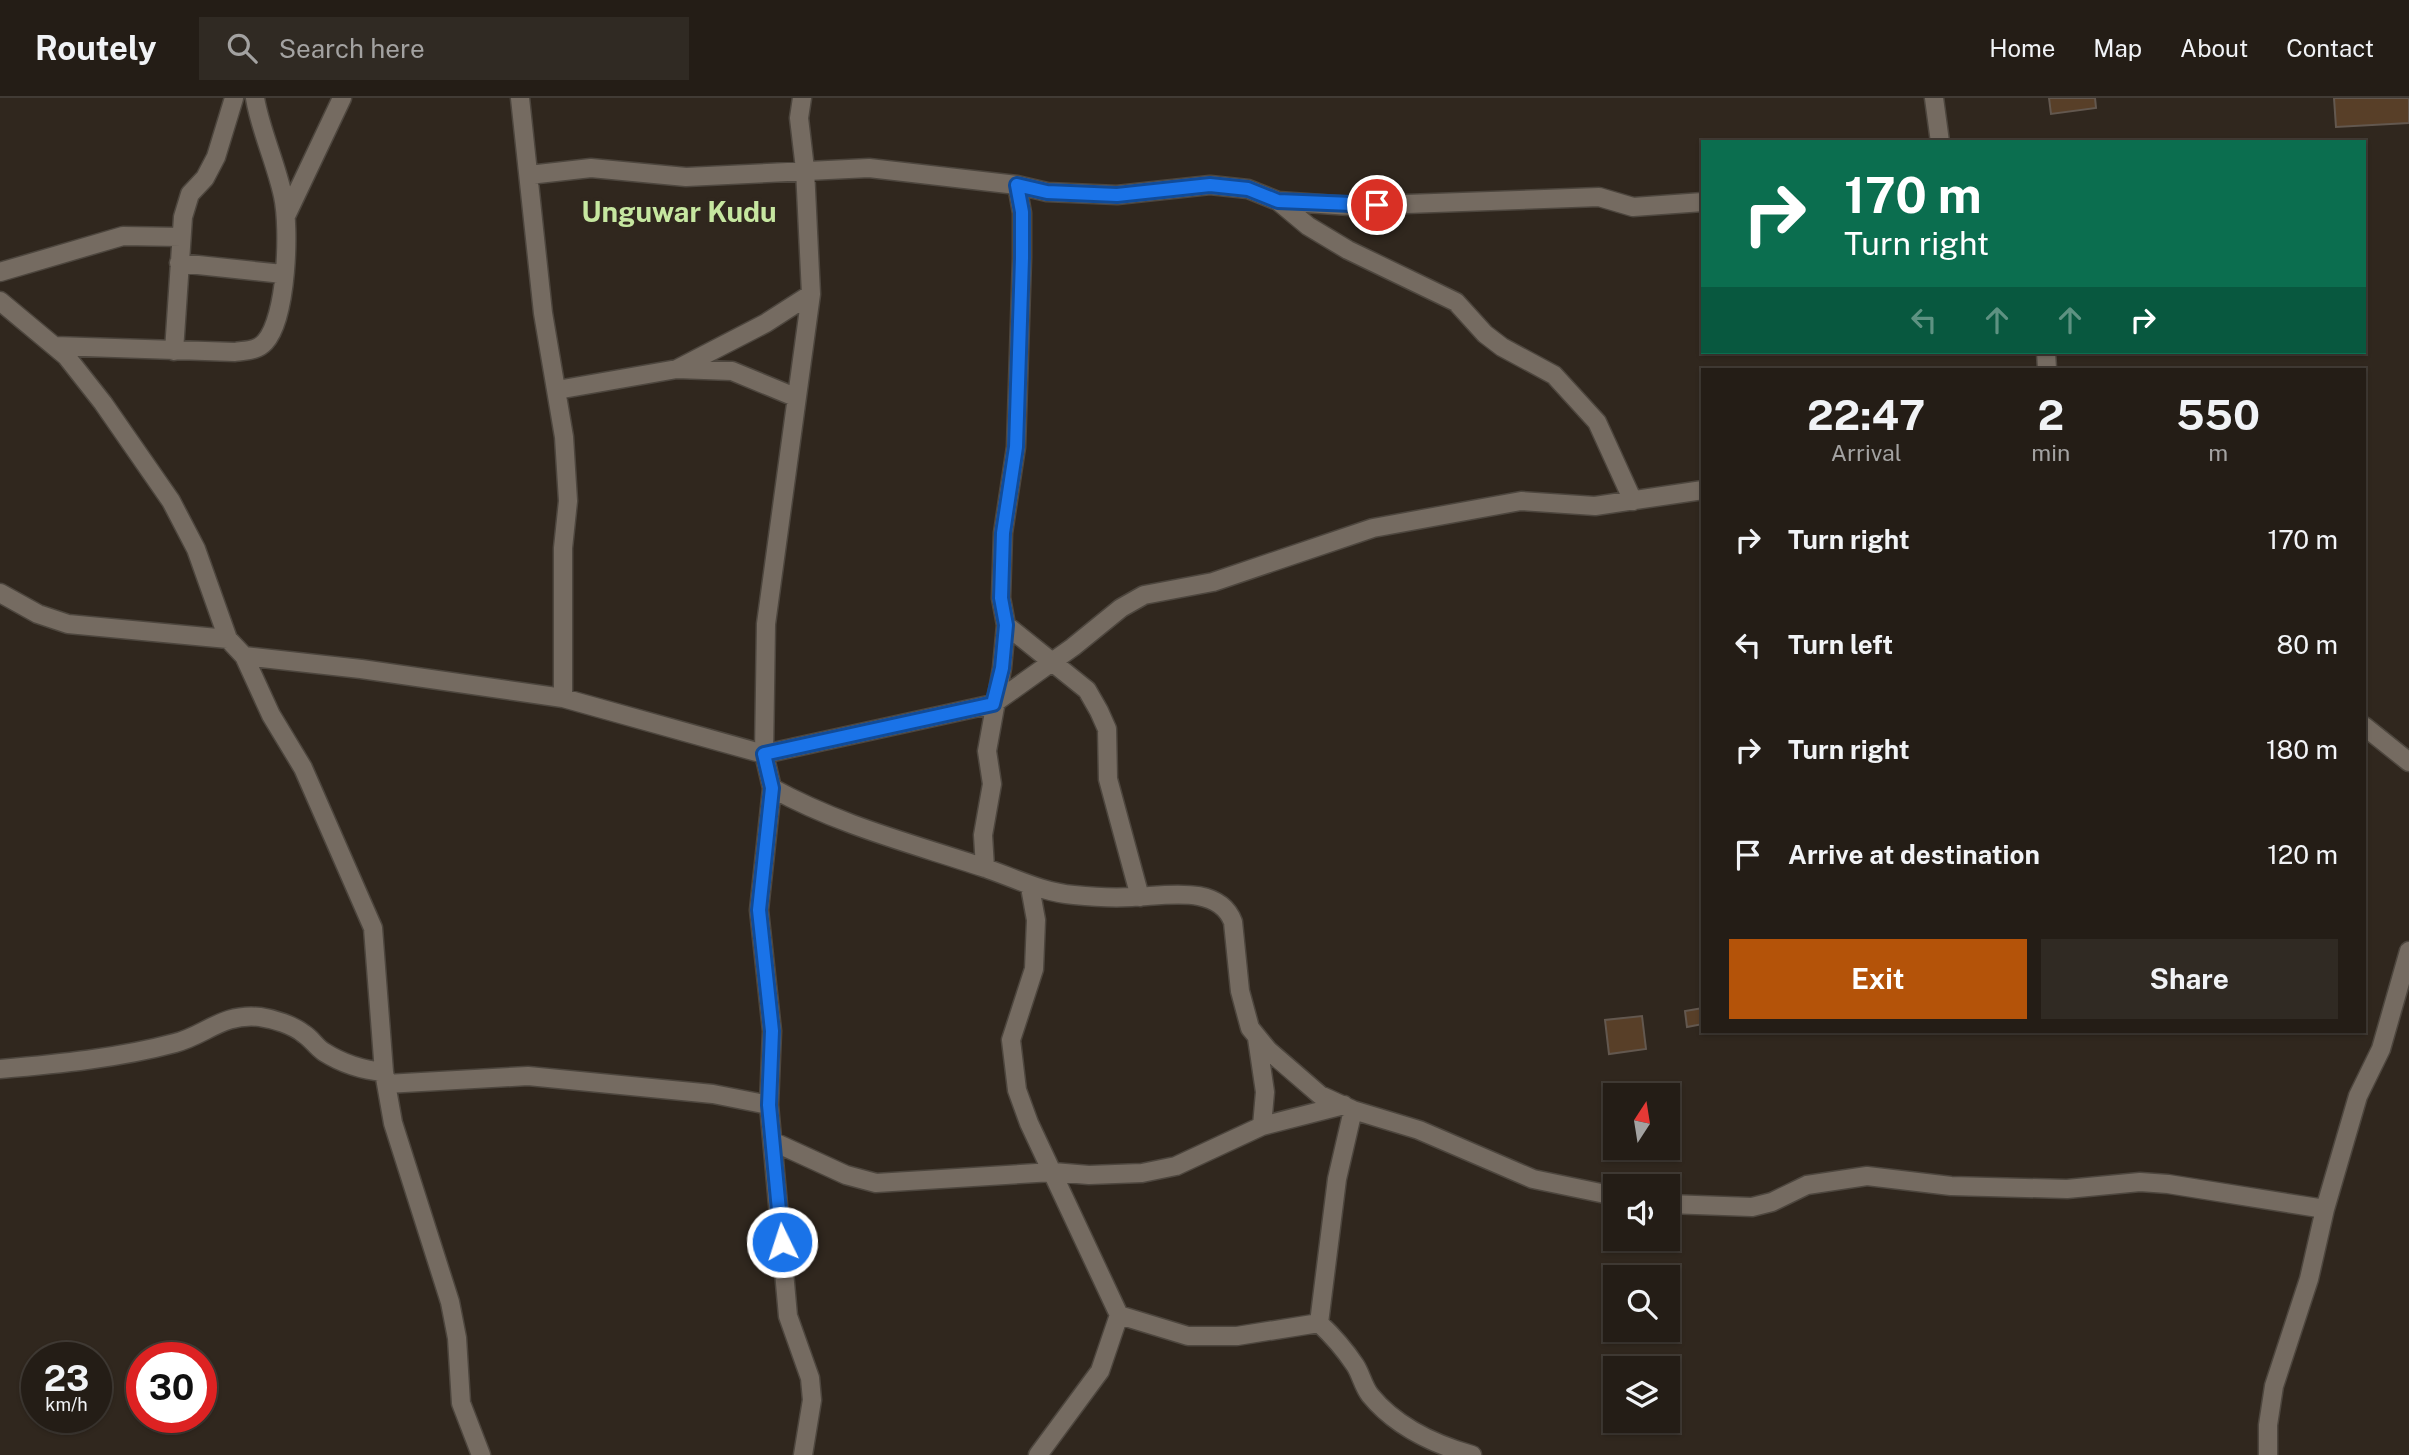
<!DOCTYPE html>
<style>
body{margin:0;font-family:"Public Sans",sans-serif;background:#302a23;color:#f1f3f6;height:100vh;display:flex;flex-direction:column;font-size:26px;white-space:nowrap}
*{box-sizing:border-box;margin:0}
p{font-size:23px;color:#a3a2a1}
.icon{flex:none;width:38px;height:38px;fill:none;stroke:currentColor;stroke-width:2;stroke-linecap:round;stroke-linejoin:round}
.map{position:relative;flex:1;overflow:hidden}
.details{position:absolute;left:1701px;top:270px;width:665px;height:665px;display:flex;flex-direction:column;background:#241d16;border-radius:0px;box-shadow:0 2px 5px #0004,0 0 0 2px #413b35}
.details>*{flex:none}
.top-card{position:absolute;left:1701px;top:42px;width:665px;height:214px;border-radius:0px;box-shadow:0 2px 5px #0004,0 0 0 2px #413b35;background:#0b6e4f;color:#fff;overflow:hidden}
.needle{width:46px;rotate:12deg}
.tools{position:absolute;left:1603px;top:985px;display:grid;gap:14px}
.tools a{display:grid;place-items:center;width:77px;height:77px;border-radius:0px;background:#241d16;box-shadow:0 2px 5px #0004,0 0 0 2px #413b35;font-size:35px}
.speed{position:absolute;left:21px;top:1244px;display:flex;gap:14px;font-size:35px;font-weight:700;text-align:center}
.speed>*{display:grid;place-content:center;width:91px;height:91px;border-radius:50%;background:#241d16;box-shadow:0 2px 5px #0004,0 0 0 2px #413b35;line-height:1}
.speed small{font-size:18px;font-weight:400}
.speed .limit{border:10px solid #d22;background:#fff;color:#111}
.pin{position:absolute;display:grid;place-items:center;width:60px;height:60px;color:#fff;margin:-30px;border:4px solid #fff;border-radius:50%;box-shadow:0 2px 7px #0007}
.me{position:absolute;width:77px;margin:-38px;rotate:356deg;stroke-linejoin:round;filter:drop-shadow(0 0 5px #0008)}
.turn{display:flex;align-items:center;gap:24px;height:147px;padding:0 28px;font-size:32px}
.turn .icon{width:91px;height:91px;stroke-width:2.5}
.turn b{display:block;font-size:49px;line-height:60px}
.lanes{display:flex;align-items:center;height:66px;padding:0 28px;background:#0003;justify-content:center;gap:35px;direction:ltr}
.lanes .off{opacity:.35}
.eta{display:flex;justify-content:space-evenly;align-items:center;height:119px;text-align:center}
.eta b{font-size:42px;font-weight:700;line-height:49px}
.button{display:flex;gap:14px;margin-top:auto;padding:14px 28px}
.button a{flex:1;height:80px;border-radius:0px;background:#b45309;color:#fff;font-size:28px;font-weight:700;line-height:80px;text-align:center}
.button a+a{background:#302a23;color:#f1f3f6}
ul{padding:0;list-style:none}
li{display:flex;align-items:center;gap:21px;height:105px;padding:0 28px}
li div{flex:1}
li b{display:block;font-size:26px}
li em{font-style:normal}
header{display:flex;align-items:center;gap:42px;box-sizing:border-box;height:98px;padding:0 35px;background:#241d16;border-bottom:2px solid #413b35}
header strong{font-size:33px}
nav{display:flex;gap:38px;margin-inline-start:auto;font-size:24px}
.search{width:490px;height:63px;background:#302a23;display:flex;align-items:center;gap:18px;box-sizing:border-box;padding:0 24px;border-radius:0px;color:#a3a2a1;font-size:26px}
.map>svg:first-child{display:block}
.building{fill:#583f28;stroke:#63584f;stroke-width:2}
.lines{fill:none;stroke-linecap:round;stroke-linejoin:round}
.street-casing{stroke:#4d463e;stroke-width:21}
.street{stroke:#756b61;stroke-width:18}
.route-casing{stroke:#114b97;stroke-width:18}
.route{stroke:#1a73e8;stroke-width:12}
.labels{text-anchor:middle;stroke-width:7;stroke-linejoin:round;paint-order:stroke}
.quarter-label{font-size:28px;font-weight:bold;fill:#c6e7a0;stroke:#30271e}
</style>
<header>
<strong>Routely</strong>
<div class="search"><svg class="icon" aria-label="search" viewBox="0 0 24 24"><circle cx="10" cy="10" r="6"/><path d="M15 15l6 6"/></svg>Search here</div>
<nav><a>Home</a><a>Map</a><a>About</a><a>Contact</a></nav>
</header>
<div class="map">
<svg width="2409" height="1357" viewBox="0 0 2409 1357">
<rect width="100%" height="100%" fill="#30271e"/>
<path class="building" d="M2049,0H2095L2096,10L2051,16Z
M2334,0H2409V25L2336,29Z
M1703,910V926L1687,929L1685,913Z
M1642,918L1646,951L1609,956L1605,922Z"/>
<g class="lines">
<defs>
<path id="street" d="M520,0L543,215L564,339L568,403L563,450V600
M802,0L799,20L805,71L811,196L766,526L764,656L772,690L759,812L772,933L769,1007L788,1218L810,1280L812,1302L803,1357
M1934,0L1940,44
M529,77L591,70L686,79L869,70L1017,87L1047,94L1117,97L1210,87L1248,91L1278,103L1308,128L1348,152L1456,204L1485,236L1502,249L1554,277L1597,324L1633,403
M1278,103L1350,108L1599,99L1633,109L1703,104
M286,118L342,0
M179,165L283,176
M0,174L123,138L181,139
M0,203L66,258L103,305L171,403L196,451L228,541L244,558L271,617L303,670L373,830L384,974L393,1025L450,1204L457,1240L461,1305L481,1357
M55,248L235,254C246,252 257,253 265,244C287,220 290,130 283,98C276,65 260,31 255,0
M174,253L183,119L190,96L205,80L216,59L234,0
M2046,254L2047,271
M677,271L766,225L811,196
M557,292L677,271L732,273L795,299
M0,495L38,516L68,526L228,541
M1006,527L1087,592L1099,613L1107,631L1108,681L1140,799
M244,558L361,571L563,600L764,656L993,606L1073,549L1121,510L1144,497L1213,484L1373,430L1521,403L1595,408L1703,392
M2364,628L2409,664
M772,690C839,727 910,745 982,769C1013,779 1040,794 1074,797C1093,799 1113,800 1132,799C1165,798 1219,786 1233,824L1240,893L1250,930L1268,952L1320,997L1353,1012L1419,1032L1533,1081L1615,1098
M985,770L983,737L992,686L987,653L1002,570L1006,527L1001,500L1003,435L1016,349L1022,160V115L1017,87
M1030,789L1036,822L1034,871L1011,942L1017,992L1029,1025L1119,1217L1100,1273L1038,1357
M1257,940L1265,994L1262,1028
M0,971C58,966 119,960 175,945C206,937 222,915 260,919C274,921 293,927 304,936C312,941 316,949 324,954C343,966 362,972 384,974
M386,986L528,978L713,996L769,1007
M774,1044L846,1077L876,1085L1053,1074L1089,1077L1142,1075L1176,1068L1262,1028L1344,1007
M1668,1106L1752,1109L1772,1104L1807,1087L1867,1078L1951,1088L2067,1091L2140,1084L2168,1086L2325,1111
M1119,1217L1188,1238H1237L1319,1225
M1319,1225L1337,1081L1353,1012
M1319,1225C1333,1238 1345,1252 1355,1267C1361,1276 1363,1288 1370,1297C1396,1329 1433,1346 1472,1357
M2268,1357V1327L2274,1288L2309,1181L2325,1111L2358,998L2381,951L2409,853"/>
</defs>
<use href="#street" class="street-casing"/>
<use href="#street" class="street"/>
</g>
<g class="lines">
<defs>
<path id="route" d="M782,1144L769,1007L772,933L759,812L772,690L764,656L993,606L1002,570L1006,527L1001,500L1003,435L1016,349L1022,160V114L1017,87L1047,94L1117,97L1210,87L1248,91L1278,103L1377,107"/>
</defs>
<use href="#route" class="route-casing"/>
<use href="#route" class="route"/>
</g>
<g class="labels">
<g class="quarter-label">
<text x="679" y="124">Unguwar Kudu</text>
</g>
</g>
</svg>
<div class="tools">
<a><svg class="needle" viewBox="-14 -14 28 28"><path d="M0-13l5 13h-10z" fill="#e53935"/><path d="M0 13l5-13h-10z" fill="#a3a2a1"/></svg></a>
<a><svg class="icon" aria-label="sound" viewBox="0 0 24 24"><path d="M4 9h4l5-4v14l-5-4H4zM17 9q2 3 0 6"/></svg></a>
<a><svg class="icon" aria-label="search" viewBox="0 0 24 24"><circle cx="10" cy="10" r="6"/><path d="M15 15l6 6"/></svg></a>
<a><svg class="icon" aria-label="layers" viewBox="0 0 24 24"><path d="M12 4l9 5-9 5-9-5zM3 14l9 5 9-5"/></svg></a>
</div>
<div class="speed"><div>23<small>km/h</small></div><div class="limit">30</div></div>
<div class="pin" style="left:1377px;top:107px;background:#d93025"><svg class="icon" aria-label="arrive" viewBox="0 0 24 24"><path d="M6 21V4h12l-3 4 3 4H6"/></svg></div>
<svg class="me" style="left:782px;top:1144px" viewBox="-20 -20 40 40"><circle r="17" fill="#1a73e8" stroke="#fff" stroke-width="3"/><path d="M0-11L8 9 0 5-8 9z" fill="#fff"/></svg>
<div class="top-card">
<div class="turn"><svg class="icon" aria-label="right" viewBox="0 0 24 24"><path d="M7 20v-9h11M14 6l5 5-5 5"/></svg><div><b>170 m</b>Turn right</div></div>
<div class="lanes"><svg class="icon off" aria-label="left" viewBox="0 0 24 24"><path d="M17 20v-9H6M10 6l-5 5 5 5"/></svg><svg class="icon off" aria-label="ahead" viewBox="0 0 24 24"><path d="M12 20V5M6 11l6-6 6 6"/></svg><svg class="icon off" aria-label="ahead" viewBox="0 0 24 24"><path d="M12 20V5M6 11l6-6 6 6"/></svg><svg class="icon" aria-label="right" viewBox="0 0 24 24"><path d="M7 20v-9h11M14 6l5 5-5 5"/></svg></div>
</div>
<section class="details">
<div class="eta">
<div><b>22:47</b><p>Arrival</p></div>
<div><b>2</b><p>min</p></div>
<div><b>550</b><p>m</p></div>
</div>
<ul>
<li><svg class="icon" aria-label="right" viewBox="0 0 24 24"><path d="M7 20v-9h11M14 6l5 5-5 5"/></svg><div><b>Turn right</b></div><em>170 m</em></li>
<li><svg class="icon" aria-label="left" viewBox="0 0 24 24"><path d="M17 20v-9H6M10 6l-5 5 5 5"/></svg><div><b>Turn left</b></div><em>80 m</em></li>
<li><svg class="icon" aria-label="right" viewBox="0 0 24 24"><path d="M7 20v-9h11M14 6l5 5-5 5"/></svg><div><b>Turn right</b></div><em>180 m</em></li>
<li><svg class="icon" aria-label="arrive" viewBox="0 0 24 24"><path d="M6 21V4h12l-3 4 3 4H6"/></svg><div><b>Arrive at destination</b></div><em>120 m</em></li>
</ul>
<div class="button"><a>Exit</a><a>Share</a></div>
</section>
</div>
